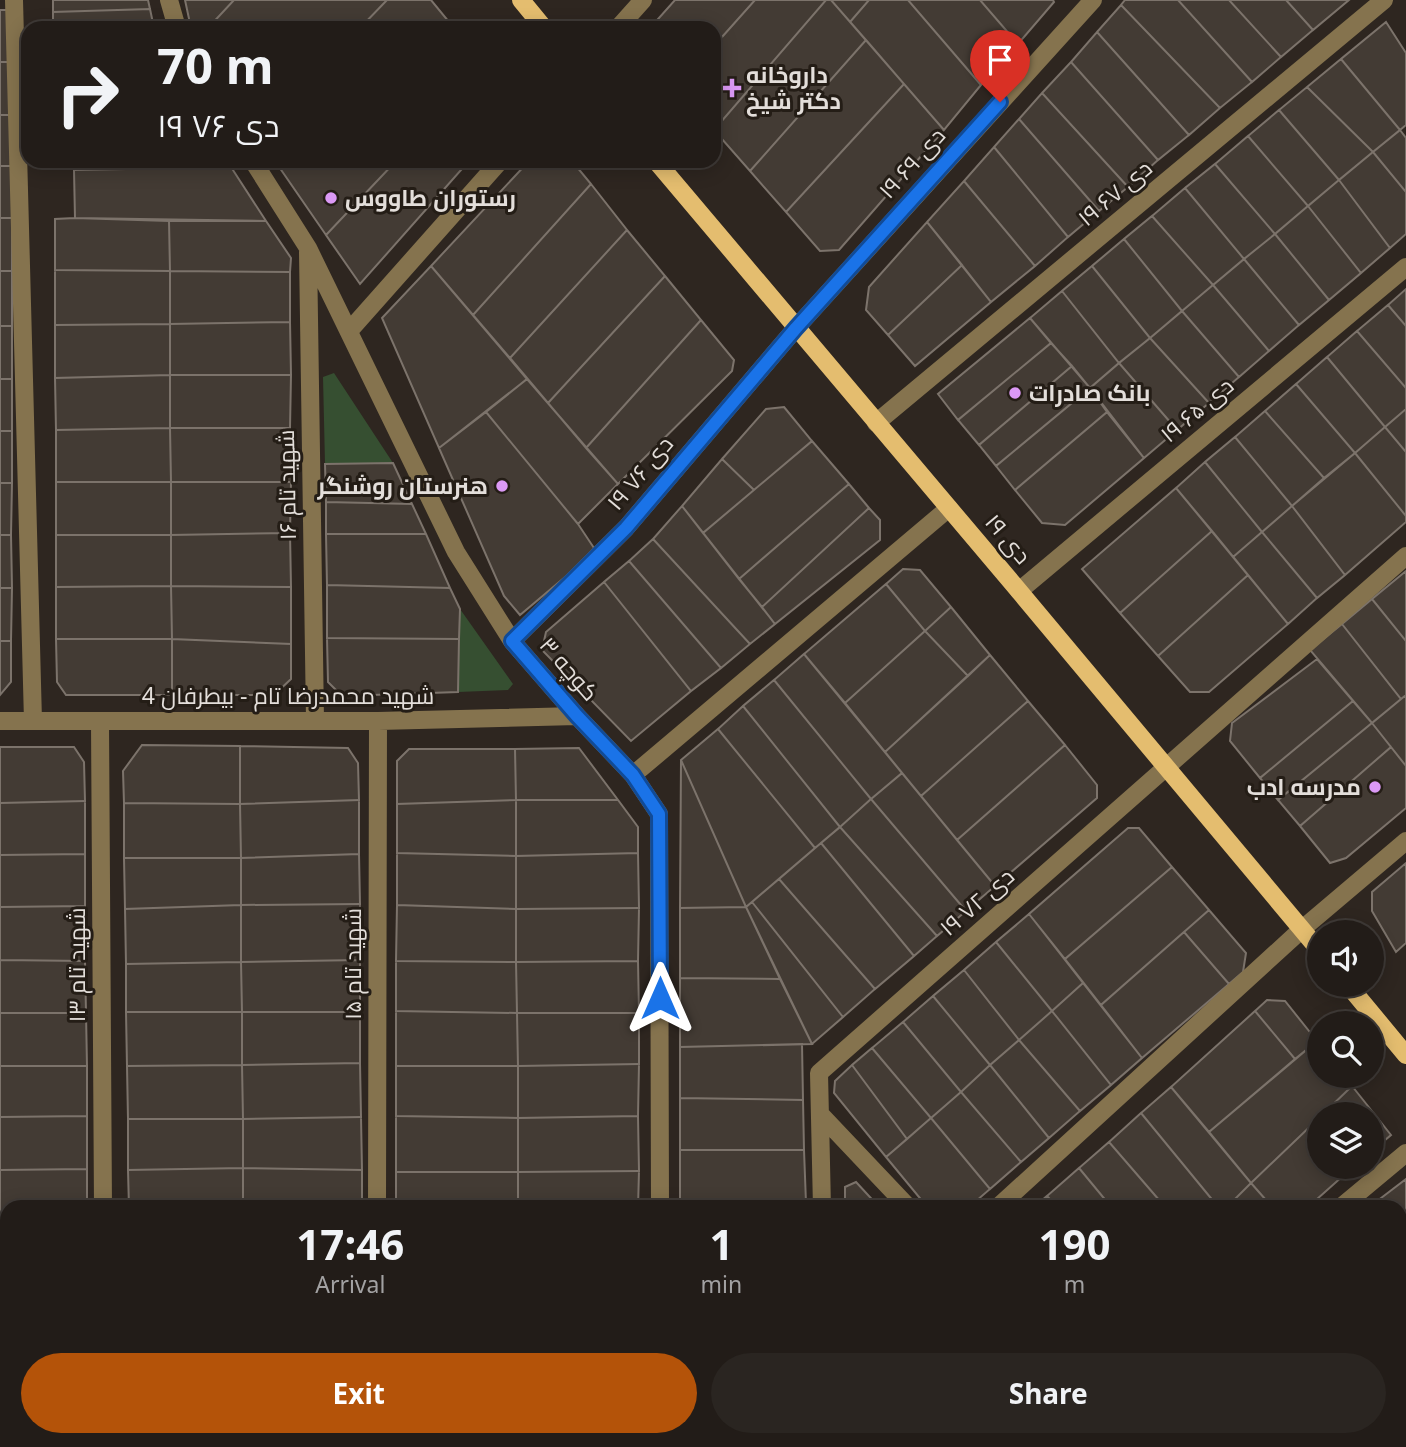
<!DOCTYPE html>
<meta charset="utf-8">
<style>
body{margin:0;font-family:"Noto Sans",Cairo,sans-serif;background:#2a2521;color:#f1f3f6;height:100vh;display:flex;flex-direction:column;font-size:26px;white-space:nowrap}
*{box-sizing:border-box;margin:0}
p{font-size:23px;color:#a2a1a2}
.icon{flex:none;width:38px;height:38px;fill:none;stroke:currentColor;stroke-width:2;stroke-linecap:round;stroke-linejoin:round}
.map{position:relative;flex:1;overflow:hidden}
.sheet{position:absolute;left:0px;top:1200px;width:1407px;height:247px;display:flex;flex-direction:column;background:#221c18;border-radius:21px 21px 0 0;box-shadow:0 4px 18px #0003,0 0 0 2px #3f3a37}
.sheet>*{flex:none}
.guide{position:absolute;left:21px;top:21px;width:700px;height:147px;border-radius:21px;box-shadow:0 4px 18px #0003,0 0 0 2px #3f3a37;background:#221c18;color:#f1f3f6;overflow:hidden}
.controls{position:absolute;left:1307px;top:920px;display:grid;gap:14px}
.controls a{display:grid;place-items:center;width:77px;height:77px;border-radius:50%;background:#221c18;box-shadow:0 4px 18px #0003,0 0 0 2px #3f3a37;font-size:35px}
.pin{position:absolute;display:grid;place-items:center;width:60px;height:60px;color:#fff;margin:-72px -30px;border-radius:50% 50% 50% 0;rotate:-45deg;box-shadow:0 0 7px #0007}
.pin .icon{rotate:45deg}
.me{position:absolute;width:77px;margin:-38px;rotate:0deg;stroke-linejoin:round;filter:drop-shadow(0 0 5px #0008)}
.turn{display:flex;align-items:center;gap:24px;height:147px;padding:0 21px;font-size:32px}
.turn .icon{width:91px;height:91px;stroke-width:2.5}
.turn b{display:block;font-size:49px;line-height:60px}
.eta{display:flex;justify-content:space-evenly;align-items:center;height:119px;text-align:center}
.eta b{font-size:42px;font-weight:700;line-height:49px}
.primary-button{display:flex;gap:14px;margin-top:auto;padding:14px 21px}
.primary-button a{flex:1;height:80px;border-radius:42px;background:#b45309;color:#fff;font-size:28px;font-weight:700;line-height:80px;text-align:center}
.primary-button a+a{background:#2a2521;color:#f1f3f6}
.map>svg:first-child{display:block}
.green{fill:#364f31}
.building{fill:#433b34;stroke:#7c736b;stroke-width:2}
.lines{fill:none;stroke-linecap:round;stroke-linejoin:round}
.minor{stroke:#85734e;stroke-width:18}
.major{stroke:#e4bd6f;stroke-width:18}
.route-casing{stroke:#114b97;stroke-width:18}
.route{stroke:#1a73e8;stroke-width:12}
.poi-dot{fill:#db99f5;stroke:#241d16;stroke-width:2.5}
.labels{text-anchor:middle;stroke-width:6;stroke-linejoin:round;paint-order:stroke}
.poi-label{font-size:23px;font-weight:bold;fill:#e3deda;stroke:#241d16;text-anchor:start}
.street-label{font-size:23px;fill:#e3deda;stroke:#241d16}
</style>
<div class="map">
<svg width="1406" height="1447" viewBox="0 0 1406 1447">
<rect width="100%" height="100%" fill="#2e2620"/>
<path class="green" d="M334,373L393,463L325,464L323,377Z
M460,609L513,684L508,690L458,692Z
M273,1440H363V1447H280Z
M790,1440H1075L1080,1447H789L786,1444Z"/>
<path class="building" d="M53,0H148L150,9L53,12Z
M185,0H234L208,28H191Z
M234,0H387L360,28H208Z
M387,0H431L454,28H360Z
M675,0H755L714,46V28H650Z
M755,0H826L714,130V46Z
M826,0H831L866,40L750,171L714,130Z
M831,0H869L850,22Z
M869,0H908L981,85L944,130L850,22Z
M908,0H980L1018,44L981,85Z
M980,0H1053L1054,2L1018,44Z
M1125,0H1178L1252,82L1220,108L1121,5Z
M1178,0H1229L1281,57L1252,82Z
M1229,0H1286L1313,30L1281,57Z
M1286,0H1349L1313,30Z
M1121,5L1220,108L1189,135L1097,32Z
M150,9L154,28H53V12Z
M0,10H12L13,62H0Z
M1386,22L1406,53V125L1400,130L1341,59Z
M1097,32L1189,135L1158,160L1071,62Z
M866,40L904,84L786,212L750,171Z
M1341,59L1400,130L1373,152L1307,87Z
M0,62H13L12,115H0Z
M1071,62L1158,160L1128,187L1042,93Z
M904,84L944,130L839,250L820,251L786,212Z
M1307,87L1373,152L1339,180L1279,110Z
M1042,93L1128,187L1099,211L1019,119Z
M1279,110L1339,180L1308,206L1248,136Z
M0,115H12L13,166H0Z
M1019,119L1099,211L1068,237L994,147Z
M1400,130L1406,138V192L1373,152Z
M1248,136L1308,206L1275,234L1215,164Z
M994,147L1068,237L1035,266L964,181Z
M1373,152L1406,192V234L1390,248L1339,180Z
M74,161H227L231,167L74,170Z
M275,161H396L326,235Z
M396,161H469L360,284L326,235Z
M529,161H572L591,184L473,315L431,266Z
M1215,164L1275,234L1244,259L1185,188Z
M0,166H13L12,218H0Z
M231,167L266,221L75,218L74,170Z
M1339,180L1390,248L1361,273L1308,206Z
M964,181L1035,266L991,302L927,222Z
M591,184L627,230L510,358L473,315Z
M1185,188L1244,259L1213,285L1152,216Z
M1308,206L1361,273L1329,300L1275,234Z
M1152,216L1213,285L1182,311L1124,239Z
M0,218H12V271H0Z
M75,218L169,221L170,271L55,270V219Z
M169,221H266L291,258L290,272L170,271Z
M927,222L962,265L888,335L866,310L869,287Z
M627,230L665,276L548,403L510,358Z
M1275,234L1329,300L1299,325L1244,259Z
M1124,239L1182,311L1150,338L1092,266Z
M1244,259L1299,325L1269,351L1213,285Z
M962,265L991,302L915,366L888,335Z
M431,266L527,379L439,448L382,318Z
M1092,266L1150,338L1119,363L1062,291Z
M55,270L170,271V324L55,325Z
M0,271H12V326H0Z
M170,271L290,272V322L170,324Z
M665,276L701,320L586,448L548,403Z
M1213,285L1269,351L1239,377L1182,311Z
M1406,289V326L1388,305Z
M1062,291L1119,363L1090,388L1030,318Z
M1388,305L1406,326V388L1357,331Z
M1182,311L1239,377L1209,403L1150,338Z
M1030,318L1051,343L958,420L938,394Z
M701,320L734,360L732,371L618,484L586,448Z
M290,322L291,375H170V324Z
M170,324V375L55,378V325Z
M0,326H12V379H0Z
M1357,331L1406,388V409L1385,427L1327,357Z
M1150,338L1209,403L1177,430L1119,363Z
M1051,343L1072,366L979,445L958,420Z
M1327,357L1385,427L1355,453L1296,384Z
M1119,363L1177,430L1144,458L1090,388Z
M1072,366L1090,388L996,466L979,445Z
M170,375H291L290,428H170Z
M170,375V428L56,430L55,378Z
M0,379H12V431H0Z
M527,379L618,484L578,524L486,412Z
M1296,384L1355,453L1324,478L1265,411Z
M1090,388L1107,412L1015,490L996,466Z
M784,407L812,441L754,490L722,459L766,409Z
M1406,409V452L1385,427Z
M1265,411L1324,478L1292,506L1235,437Z
M486,412L578,524L596,551L520,615L504,596L439,448Z
M1107,412L1144,458L1065,525L1042,523L1015,490Z
M1385,427L1406,452V516L1355,453Z
M170,428L171,482H56V430Z
M170,428H290L291,482H171Z
M0,431H12V483H0Z
M1235,437L1292,506L1262,532L1205,462Z
M812,441L849,484L739,579L703,533Z
M1355,453L1406,516V522L1345,575L1292,506Z
M722,459L754,490L703,533L682,506Z
M1205,462L1262,532L1233,557L1176,488Z
M393,463L412,504L326,502L325,464Z
M56,482H171V535H56Z
M171,482H291L290,533L171,535Z
M0,483H12L11,535H0Z
M849,484L869,508L762,607L739,579Z
M1176,488L1212,531L1120,613L1082,569Z
M326,502L412,504L426,534H326Z
M682,506L775,624L750,644L653,539Z
M1292,506L1345,575L1317,598L1262,532Z
M869,508L880,520V540L775,624L762,607Z
M1212,531L1248,575L1158,656L1120,613Z
M1262,532L1317,598L1288,624L1233,557Z
M290,533L291,587L171,586V535Z
M326,534H426L450,588L327,585Z
M0,535H11L12,588H0Z
M56,535H171V586L56,587Z
M653,539L750,644L721,668L629,561Z
M629,561L721,668L691,691L604,582Z
M903,569L920,570L951,607L925,631L886,584Z
M1406,571V641L1372,599Z
M1248,575L1288,624L1209,692H1190L1158,656Z
M604,582L691,691L631,741L542,650L546,632Z
M886,584L925,631L845,703L804,654Z
M327,585L450,588L460,609L459,639L327,638Z
M171,586L291,587V644L172,639Z
M171,586L172,639H56V587Z
M0,588H12L11,641H0Z
M1372,599L1406,641V695L1401,699L1342,624Z
M951,607L990,655L968,676L925,631Z
M1342,624L1401,699L1372,723L1310,650Z
M925,631L968,676L885,752L845,703Z
M327,638L459,639L458,692L342,696L328,682Z
M56,639H172V695H66L57,682Z
M172,639L291,644V679L274,695H172Z
M0,641H11V682L0,695Z
M804,654L902,773L871,799L774,680Z
M990,655L1028,701L921,796L885,752Z
M1317,659L1353,701L1260,778L1230,741L1232,723Z
M774,680L871,799L840,827L743,706Z
M1406,695V766L1372,723Z
M1028,701L1065,745L957,840L921,796Z
M1353,701L1372,723L1278,800L1260,778Z
M743,706L840,827L815,848L718,729Z
M1372,723L1391,747L1300,826L1278,800Z
M718,729L815,848L746,907L681,760Z
M142,745L240,746V804L124,803L123,771Z
M1065,745L1097,785V798L995,886L957,840Z
M240,746L348,748L358,763L359,800L240,804Z
M0,747H74L84,762L85,801L0,803Z
M1391,747L1406,766V808L1346,858L1330,863L1300,826Z
M579,748L618,800H516L515,749Z
M409,749H515L516,800L397,804V761Z
M681,760L746,907L680,908Z
M902,773L995,886L966,911L871,799Z
M871,799L966,911L937,936L840,827Z
M359,800V854L241,858L240,804Z
M516,800H618L638,827V853L516,856Z
M516,800V856L397,853V804Z
M85,801V854L0,855V803Z
M124,803L240,804L241,858H124Z
M840,827L937,936L914,956L821,843Z
M1128,828H1139L1172,867L1065,959L1029,914Z
M821,843L914,956L875,989L779,879Z
M397,853L516,856V909L397,905Z
M638,853L639,908L516,909V856Z
M85,854V906L0,907V855Z
M359,854L360,904L241,905V858Z
M124,858H241V905L125,909Z
M1406,863V943L1396,952L1372,911V892Z
M1172,867L1209,910L1101,1005L1065,959Z
M779,879L875,989L843,1017L752,902Z
M752,902L843,1017L812,1044L746,907Z
M360,904V960L241,962V905Z
M241,905V962L126,964L125,909Z
M397,905L516,909V962L396,961Z
M85,906V961L0,960V907Z
M746,907L780,979L680,978V908Z
M639,908L638,961L516,962V909Z
M1209,910L1246,953L1243,972L1229,984L1184,932Z
M1029,914L1083,983L1052,1011L996,942Z
M1184,932L1229,984L1142,1058L1101,1005Z
M996,942L1052,1011L1019,1040L964,970Z
M0,960L85,961L86,1013H0Z
M360,960V1012H242L241,962Z
M396,961L516,962L517,1013L396,1011Z
M638,961L639,1013H517L516,962Z
M241,962L242,1012H126V964Z
M964,970L1019,1040L990,1065L933,996Z
M680,978L780,979L812,1044L680,1047Z
M1083,983L1142,1058L1111,1085L1052,1011Z
M933,996L990,1065L961,1092L903,1022Z
M1267,1000L1285,1001L1317,1041L1295,1059L1255,1011Z
M396,1011L517,1013L518,1066H396Z
M1052,1011L1111,1085L1080,1111L1019,1040Z
M1255,1011L1295,1059L1209,1132L1171,1087Z
M126,1012H242V1065L127,1066Z
M242,1012H360V1063L242,1065Z
M0,1013H86L87,1066H0Z
M517,1013H639V1064L518,1066Z
M903,1022L961,1092L931,1118L872,1048Z
M1019,1040L1080,1111L1049,1138L990,1065Z
M1317,1041L1320,1044V1076H1345L1352,1086L1322,1115H1320V1117L1251,1183L1209,1132Z
M802,1044L803,1100L680,1098V1047Z
M872,1048L931,1118L907,1139L852,1065Z
M360,1063L361,1117L243,1119L242,1065Z
M639,1064L638,1116L518,1118V1066Z
M242,1065L243,1119H128L127,1066Z
M852,1065L907,1139L886,1157L834,1093L835,1081Z
M990,1065L1049,1138L1021,1162L961,1092Z
M0,1066H87V1116L0,1117Z
M396,1066H518V1118L396,1116Z
M1352,1086L1391,1135L1372,1151V1115H1322Z
M1171,1087L1251,1183L1226,1208H1219L1141,1113Z
M961,1092L1021,1162L990,1189L931,1118Z
M680,1098L803,1100L804,1150H680Z
M1141,1113L1219,1208H1166L1109,1142Z
M87,1116V1169L0,1170V1117Z
M396,1116L518,1118V1172H396Z
M638,1116L639,1171L518,1172V1118Z
M361,1117L362,1170L243,1168V1119Z
M1320,1117V1167H1353L1307,1208H1273L1251,1183Z
M931,1118L990,1189L968,1208H928L886,1157Z
M128,1119H243V1168L128,1170Z
M1109,1142L1166,1208H1112L1079,1168Z
M680,1150H804L806,1203L680,1202Z
M243,1168L362,1170V1208H243Z
M243,1168V1208H129L128,1170Z
M1079,1168L1112,1208H1058L1047,1196Z
M87,1169V1208H7V1223H0V1170Z
M639,1171L638,1208H518V1172Z
M396,1172H518V1208H396Z
M1406,1179V1249L1400,1253V1208H1368Z
M856,1182L880,1208H845V1187Z
M1251,1183L1273,1208H1226Z
M1047,1196L1058,1208H1033Z
M680,1202L806,1203V1208H680Z
M0,1223H7V1276H0Z
M1406,1249V1308L1400,1313V1253Z
M0,1276H7V1364L0,1358Z
M1406,1308V1369L1400,1374V1313Z
M0,1358L7,1364V1398L0,1405Z
M1400,1375L1406,1383V1447H1381L1376,1440H1400Z
M7,1398V1419L0,1413V1405Z
M0,1413L7,1419V1440H27L21,1447H0Z
M31,1440H72L66,1447H39Z
M72,1440H133L141,1447H66Z
M133,1440H245L257,1447H141Z
M245,1440H265L261,1447Z
M395,1440H520V1447H395Z
M520,1440H639V1447H520Z
M679,1440H722L715,1447H679Z
M1126,1440H1291L1282,1447H1131Z
M1291,1440H1331L1336,1447H1282Z"/>
<g class="lines">
<path class="minor" d="M14,0L33,721
M169,0L177,28
M618,28L643,0
M253,161L308,248L456,552L512,641L577,716L633,775L659,814L660,1208
M308,252L315,720
M350,330L500,161
M876,423L1384,0
M1019,591L1406,267
M512,641L626,528L796,328L1093,0
M0,721H378L577,716
M100,722L103,1208
M633,775L949,508
M820,1114L909,1208
M377,1208L378,721
M822,1208L819,1073L1406,556
M997,1208L1301,930L1406,841
M1340,1208L1406,1153
M660,1440V1447
M1096,1440L1101,1447
M1352,1440L1357,1447
M377,1447V1440
M756,1447L762,1440"/>
<path class="major" d="M521,0L544,28
M656,161L1019,591L1320,951
M1348,985L1406,1055"/>
</g>
<g class="lines">
<defs>
<path id="route" d="M660,998L659,814L633,775L577,716L512,641L626,528L796,328L1000,102"/>
</defs>
<use href="#route" class="route-casing"/>
<use href="#route" class="route"/>
</g>
<g class="poi-dot">
<path d="M728.5 77.5h7v7h7v7h-7v7h-7v-7h-7v-7h7z"/>
<circle cx="331" cy="198" r="7"/>
<circle cx="1015" cy="393" r="7"/>
<circle cx="502" cy="486" r="7"/>
<circle cx="1375" cy="787" r="7"/>
</g>
<g class="labels">
<g class="poi-label">
<text x="746" y="83">داروخانه<tspan x="746" dy="26">دکتر شیخ</tspan></text>
<text x="345" y="206">رستوران طاووس</text>
<text x="1029" y="401">بانک صادرات</text>
<text x="488" y="494" text-anchor="end">هنرستان روشنگر</text>
<text x="1361" y="795" text-anchor="end">مدرسه ادب</text>
</g>
<g class="street-label">
<text transform="translate(912 163) rotate(-48)" y="8">۱۹ دی ۶۹</text>
<text transform="translate(1115 193) rotate(-40)" y="8">۱۹ دی ۶۷</text>
<text transform="translate(1197 410) rotate(-40)" y="8">۱۹ دی ۶۵</text>
<text transform="translate(640 473) rotate(-50)" y="8">۱۹ دی ۷۶</text>
<text transform="translate(287 485) rotate(-91)" y="8">شهید تام ۱۶</text>
<text transform="translate(1008 539) rotate(50)" y="8">۱۹ دی</text>
<text transform="translate(569 669) rotate(49)" y="8">کوچه ۳</text>
<text x="288" y="704">شهید محمدرضا تام - بیطرفان 4</text>
<text transform="translate(977 902) rotate(-41)" y="8">۱۹ دی ۷۲</text>
<text transform="translate(353 964) rotate(-90)" y="8">شهید تام ۱۵</text>
<text transform="translate(77 965) rotate(-90)" y="8">شهید تام ۱۳</text>
</g>
</g>
</svg>
<div class="controls">
<a><svg class="icon" aria-label="sound" viewBox="0 0 24 24"><path d="M4 9h4l5-4v14l-5-4H4zM17 9q2 3 0 6"/></svg></a>
<a><svg class="icon" aria-label="search" viewBox="0 0 24 24"><circle cx="10" cy="10" r="6"/><path d="M15 15l6 6"/></svg></a>
<a><svg class="icon" aria-label="layers" viewBox="0 0 24 24"><path d="M12 4l9 5-9 5-9-5zM3 14l9 5 9-5"/></svg></a>
</div>
<div class="pin" style="left:1000px;top:102px;background:#d93025"><svg class="icon" aria-label="arrive" viewBox="0 0 24 24"><path d="M6 21V4h12l-3 4 3 4H6"/></svg></div>
<svg class="me" style="left:660px;top:998px" viewBox="-20 -20 40 40"><path d="M0-17L14 15 0 8-14 15z" fill="#1a73e8" stroke="#fff" stroke-width="4"/></svg>
<div class="guide">
<div class="turn"><svg class="icon" aria-label="right" viewBox="0 0 24 24"><path d="M7 20v-9h11M14 6l5 5-5 5"/></svg><div><b>70 m</b>۱۹ دی ۷۶</div></div>
</div>
<section class="sheet">
<div class="eta">
<div><b>17:46</b><p>Arrival</p></div>
<div><b>1</b><p>min</p></div>
<div><b>190</b><p>m</p></div>
</div>
<div class="primary-button"><a>Exit</a><a>Share</a></div>
</section>
</div>
